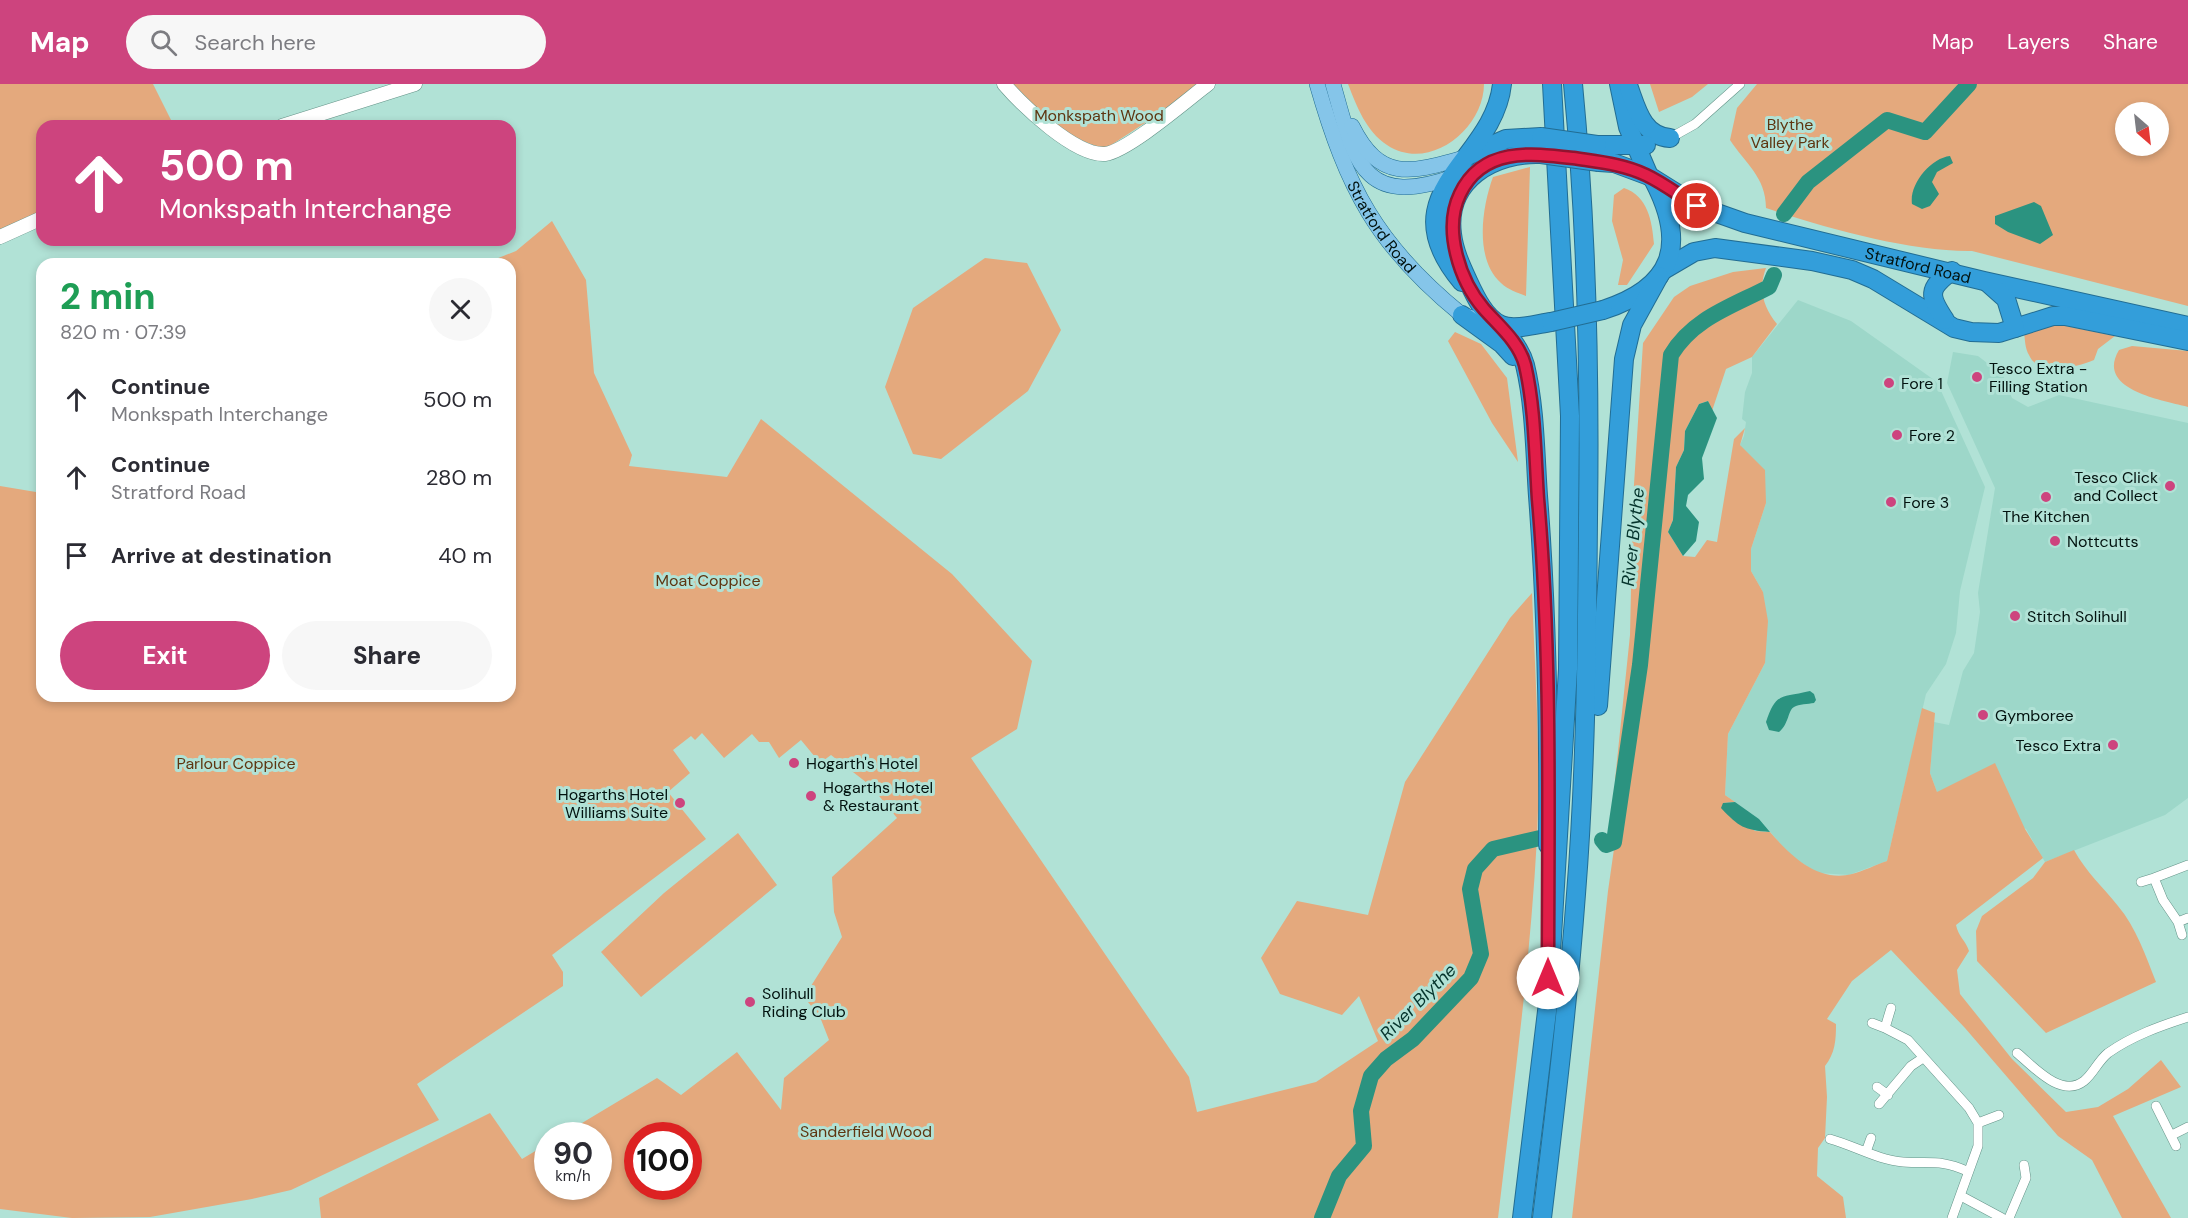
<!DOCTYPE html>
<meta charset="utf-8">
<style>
body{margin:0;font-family:"DM Sans",sans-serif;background:#f7f7f7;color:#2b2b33;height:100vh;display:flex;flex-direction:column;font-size:22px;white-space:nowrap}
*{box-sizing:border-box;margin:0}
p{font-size:20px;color:#7c7c81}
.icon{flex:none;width:33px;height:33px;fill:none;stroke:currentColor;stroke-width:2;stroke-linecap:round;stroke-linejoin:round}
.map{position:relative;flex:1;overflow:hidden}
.sheet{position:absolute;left:36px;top:174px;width:480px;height:444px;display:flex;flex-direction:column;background:#fff;border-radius:18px;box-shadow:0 3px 9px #0003}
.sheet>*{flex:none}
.hud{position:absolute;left:36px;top:36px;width:480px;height:126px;border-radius:18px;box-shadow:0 3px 9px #0003;background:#cd447e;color:#fff;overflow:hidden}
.needle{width:39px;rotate:152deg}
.buttons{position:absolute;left:2115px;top:18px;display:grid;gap:12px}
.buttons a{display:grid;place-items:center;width:54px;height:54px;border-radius:50%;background:#fff;box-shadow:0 3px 9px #0003;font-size:30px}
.speed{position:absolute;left:534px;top:1038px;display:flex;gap:12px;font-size:30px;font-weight:700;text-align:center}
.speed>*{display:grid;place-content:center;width:78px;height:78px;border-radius:50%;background:#fff;box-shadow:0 3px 9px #0003;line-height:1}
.speed small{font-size:15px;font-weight:400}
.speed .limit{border:9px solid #d22;background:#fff;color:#111}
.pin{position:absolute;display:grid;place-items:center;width:51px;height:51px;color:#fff;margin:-26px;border:3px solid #fff;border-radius:50%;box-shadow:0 2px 6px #0007}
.me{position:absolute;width:66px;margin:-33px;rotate:0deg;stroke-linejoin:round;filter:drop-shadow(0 0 4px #0008)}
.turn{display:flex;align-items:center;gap:21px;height:126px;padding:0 24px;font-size:27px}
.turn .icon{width:78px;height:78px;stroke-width:2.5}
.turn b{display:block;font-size:42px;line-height:51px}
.round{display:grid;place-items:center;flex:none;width:63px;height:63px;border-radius:32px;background:#f7f7f7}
.head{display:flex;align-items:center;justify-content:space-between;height:102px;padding:0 24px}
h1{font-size:36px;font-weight:800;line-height:45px;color:#1e9e55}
.action{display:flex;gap:12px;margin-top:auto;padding:12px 24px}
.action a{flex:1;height:69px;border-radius:36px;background:#cd447e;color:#fff;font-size:24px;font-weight:800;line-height:69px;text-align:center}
.action a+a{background:#f7f7f7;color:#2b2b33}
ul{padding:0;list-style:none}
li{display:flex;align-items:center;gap:18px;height:78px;padding:0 24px}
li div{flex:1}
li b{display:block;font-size:22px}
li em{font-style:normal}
header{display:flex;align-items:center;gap:36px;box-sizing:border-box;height:84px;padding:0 30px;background:#cd447e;color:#fff}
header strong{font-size:28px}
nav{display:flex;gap:33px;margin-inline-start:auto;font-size:21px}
.search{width:420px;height:54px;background:#f7f7f7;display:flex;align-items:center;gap:15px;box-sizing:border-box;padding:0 21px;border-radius:33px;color:#7c7c81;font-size:22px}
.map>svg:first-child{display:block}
.built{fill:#9dd7c9}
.green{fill:#e4a97d;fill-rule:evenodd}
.water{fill:#2b9380}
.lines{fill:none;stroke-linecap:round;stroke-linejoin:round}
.river{stroke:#2b9380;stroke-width:16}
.street-casing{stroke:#649388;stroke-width:10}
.secondary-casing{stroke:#649388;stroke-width:15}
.primary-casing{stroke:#226d93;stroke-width:16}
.highway-casing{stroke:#226d93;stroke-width:20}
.street{stroke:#fff;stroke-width:9}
.secondary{stroke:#fff;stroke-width:14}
.primary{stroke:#85c5e9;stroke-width:15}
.highway{stroke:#339eda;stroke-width:18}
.highway-bridge-casing{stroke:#226d93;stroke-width:20;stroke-linecap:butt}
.highway-bridge{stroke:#339eda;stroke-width:18}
.route-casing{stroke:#92132f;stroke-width:15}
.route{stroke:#e11d48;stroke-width:10}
.poi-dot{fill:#cd447e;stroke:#b1e2d6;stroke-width:2}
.labels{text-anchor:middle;stroke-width:6;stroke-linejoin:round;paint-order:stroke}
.park-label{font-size:16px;fill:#5e3510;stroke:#b1e2d6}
.street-label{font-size:16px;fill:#02120f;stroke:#b1e2d6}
.poi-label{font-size:16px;fill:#02120f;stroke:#b1e2d6;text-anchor:start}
.water-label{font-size:18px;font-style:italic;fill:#05342c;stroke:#b1e2d6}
</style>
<header>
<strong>Map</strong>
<div class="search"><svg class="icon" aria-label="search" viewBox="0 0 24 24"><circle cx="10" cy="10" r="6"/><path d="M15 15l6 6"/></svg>Search here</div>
<nav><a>Map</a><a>Layers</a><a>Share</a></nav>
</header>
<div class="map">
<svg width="2188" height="1134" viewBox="0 0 2188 1134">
<rect width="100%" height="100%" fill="#b1e2d6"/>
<path class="built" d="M1798,216L1851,237L1937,298L1985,403L1960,507L1956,549L1946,580L1926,610L1887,777L1849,791L1818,789L1791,772L1759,735L1725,711L1728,650L1765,579L1763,508L1751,487V465L1766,419L1740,361L1744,352L1746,338L1742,335L1745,308L1752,289V273Z
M1953,268L1978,272L2003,291L2012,314L2028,323L2059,311L2188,339V714L2165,731L2045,778L2026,745L1937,708L1930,689L1934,638L1949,641L1963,587L1974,569L1980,528L1978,509L1995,404L1947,299Z"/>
<path class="green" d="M0,0H153L174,42H42V127L0,146Z
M1013,0H1198L1151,35L1105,65C1068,54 1036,31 1013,0Z
M1348,0H1484C1484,45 1429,89 1387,61C1366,47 1357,23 1348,0Z
M1650,0H1708L1692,13L1659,28Z
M1757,0H2188V222L1972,167C1911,168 1825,144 1766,124C1766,93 1745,79 1730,56L1737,24ZM2126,28H2158V62H2126Z
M1530,83L1526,212C1518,209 1507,205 1501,199C1474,175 1482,123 1493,93Z
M1624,104C1648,112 1652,137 1654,160L1627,201H1618L1623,176L1612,137L1614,111Z
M552,137L586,196L594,289L632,371L629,382L727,393L761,335L952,490L1032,577L1017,645L971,674L1189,993L1197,1028L1316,998L1378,957L1359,912L1342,931L1280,910L1261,874L1297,817L1368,831L1405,698L1510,534L1532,509C1535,590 1541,672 1537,754C1530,881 1513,1008 1498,1134H321L319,1114L490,1029L522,1075L547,1060L548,1102H598V1052L562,1051L657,994L681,1011L737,968L781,1026L784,994L829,956L820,933L804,913L842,853L834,828L832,793L897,734L871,702L831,671L820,679L801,656L779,674L769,658H759L752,650L724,674L702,649L695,656L691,652L673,666L690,689L668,708L706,755L552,871L563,888V902L417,1000L439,1036L291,1106L252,1115L150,1133L72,1134L0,1125V402L42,409V612H510V180H483L516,167ZM638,1052H688V1102H638Z
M985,174L1027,179L1061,246L1028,307L941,375L913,370L885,303L913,224Z
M1766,184C1758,205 1763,223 1777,240L1752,273L1726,285L1712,327L1708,317L1699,320L1685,347L1684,366L1676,383L1673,436L1668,448L1683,472L1695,473L1707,456L1717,458L1734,355L1745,344L1740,361L1765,386L1766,419L1751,465V487L1763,508L1768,537L1765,579L1728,650L1725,711L1735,718L1723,719L1755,747L1770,748C1790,771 1818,799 1852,790C1864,787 1875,781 1887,777L1922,624L1935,629L1930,689L1937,708L1995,679L2025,745L2043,774L1956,841C1958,852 1966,857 1969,867L1957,886L1960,910L2012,975L2066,1028L2098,1023L2128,1005L2161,976L2181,1003L2113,1032L2171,1134H2122L2092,1076L2058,1052L1965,944L1891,866L1852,897L1827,935L1836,940C1836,957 1835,969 1825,982L1827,1013L1825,1054L1818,1064L1817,1092L1843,1113L1846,1134H1572L1608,807L1623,702L1615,696L1630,551L1633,416L1643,259L1674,213L1690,202L1733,188Z
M2045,241L2066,242L2115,252L2098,265L2094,276C2077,283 2039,294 2029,271C2025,265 2025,255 2024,248Z
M1455,248L1481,260L1507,294L1518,378L1492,339L1448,257Z
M2132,262L2188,267V323C2162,316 2095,306 2119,266Z
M738,749L777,801L641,913L601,868L664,809Z
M2074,766C2086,788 2103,803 2118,822C2136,843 2146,873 2156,898L2046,949L1977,877L1976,847L1982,832L2033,794L2045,778Z"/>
<path class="water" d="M1950,72L1953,79L1937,88L1932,98L1939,110L1930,122L1922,125L1912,120C1909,100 1931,74 1950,72Z
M2034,118L2041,122L2053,151L2040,160L2008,148L1995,140V132Z
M1708,317L1717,334L1702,374L1704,395L1688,411L1686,422L1699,438L1696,457L1683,472L1668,448L1673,436L1676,383L1684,366L1685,347L1699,320Z
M1810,607L1814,610L1816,616L1814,619C1808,620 1799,620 1794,623C1788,626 1789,640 1779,648L1769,646L1766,638C1776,608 1781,614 1810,607Z
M1735,718L1759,735L1770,748C1744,746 1739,743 1721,724L1723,719Z"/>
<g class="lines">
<path class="river" d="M1784,130L1808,98L1887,36L1925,48L1969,0
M1602,756L1606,761L1614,758L1640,581L1671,271C1693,234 1733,222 1769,203L1774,191
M1322,1134L1339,1092L1364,1062L1361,1027L1371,992L1386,975L1413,955L1471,894L1481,870L1470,805L1475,785L1493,765L1540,754"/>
<defs>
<path id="street" d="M1670,54L1695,40L1740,0
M2188,781L2154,794L2163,816L2178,838L2188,834
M2141,798L2154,794
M2178,838L2182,851
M1891,924L1885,944L1908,956L1969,1024L1978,1039V1062L1952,1134
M1872,939L1885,944
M2017,969C2033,982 2061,1015 2084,997C2093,990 2098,977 2108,969C2132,952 2160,942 2188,933
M1877,1003L1888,1011
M1879,1020L1911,982L1923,974
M2156,1022L2176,1062
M1978,1039L1999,1031
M2172,1051L2188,1043
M1830,1055C1855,1062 1878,1076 1903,1078C1930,1080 1940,1075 1967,1087
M1866,1068L1871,1054
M1961,1112L2002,1134
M2009,1134L2026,1094L2024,1081"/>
<path id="secondary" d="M1004,0C1022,21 1075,72 1105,70C1128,67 1187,16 1208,0
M282,42L415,0
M0,153L42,134"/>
<g id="primary">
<path id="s1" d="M1317,0C1347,104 1376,161 1462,231L1472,234"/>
<path d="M1333,0C1355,77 1361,126 1456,92"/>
<path d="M1352,42C1380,98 1410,89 1463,74"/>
</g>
<g id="highway">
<path d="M1619,0L1628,43L1649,92"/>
<path d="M1629,4C1637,26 1643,52 1670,54"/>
<path d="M1597,61H1646"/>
<path d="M1541,70C1494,68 1445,96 1452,150C1454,167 1461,182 1468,197C1475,212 1485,234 1501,241C1514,247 1537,240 1551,238"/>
<path d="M1467,72L1506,55L1541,53"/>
<path id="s2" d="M1599,78L1614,79L1649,92L1697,122L1745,139L1984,197L2188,242"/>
<path d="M1665,185L1694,168L1715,164L1812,177L1852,186L1873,195L1954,244L1971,248L1999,249L2053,232H2065L2188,257"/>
<path d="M1462,198C1386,108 1494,78 1502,0"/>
<path d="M1988,199L2006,215L2015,244"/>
<path d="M1603,226C1674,203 1687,161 1654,97"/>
<path d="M1462,231L1502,260L1513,272"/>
<path d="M1945,236C1929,212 1927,205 1952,187"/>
<path d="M1502,242C1510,254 1521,266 1525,281C1535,323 1535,369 1538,412C1547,528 1549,644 1548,761"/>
<path d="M1598,622L1624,275L1632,241L1659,192"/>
<path d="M1522,1134L1548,919L1568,585L1570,332L1552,0"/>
<path d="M1542,1134C1555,1026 1568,918 1576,810C1586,685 1587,559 1588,434C1590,289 1587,144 1573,0"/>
</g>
</defs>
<use href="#street" class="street-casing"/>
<use href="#secondary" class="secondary-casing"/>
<use href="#primary" class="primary-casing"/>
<use href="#highway" class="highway-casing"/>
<use href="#street" class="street"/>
<use href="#secondary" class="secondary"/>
<use href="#primary" class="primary"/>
<use href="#highway" class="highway"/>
<defs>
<path id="highway-bridge" d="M1541,53L1597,61
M1541,70L1599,78
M1551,238L1603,226"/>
</defs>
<use href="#highway-bridge" class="highway-bridge-casing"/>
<use href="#highway-bridge" class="highway-bridge"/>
</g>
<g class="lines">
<defs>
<path id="route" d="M1548,894C1548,734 1552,574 1538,415C1535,371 1535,324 1525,281C1519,258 1499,242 1484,225C1459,196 1443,145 1460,110C1482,63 1531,69 1573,74C1599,78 1623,80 1646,91C1663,99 1680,112 1697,122"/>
</defs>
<use href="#route" class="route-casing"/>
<use href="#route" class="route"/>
</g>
<g class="poi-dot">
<circle cx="1977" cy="293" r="6"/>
<circle cx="1889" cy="299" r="6"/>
<circle cx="1897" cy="351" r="6"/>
<circle cx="2170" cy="402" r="6"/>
<circle cx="2046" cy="413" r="6"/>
<circle cx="1891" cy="418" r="6"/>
<circle cx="2055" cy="457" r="6"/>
<circle cx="2015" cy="532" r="6"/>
<circle cx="1983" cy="631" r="6"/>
<circle cx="2113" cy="661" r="6"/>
<circle cx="794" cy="679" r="6"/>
<circle cx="811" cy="712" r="6"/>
<circle cx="680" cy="719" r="6"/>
<circle cx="750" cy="918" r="6"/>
</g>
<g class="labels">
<g class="park-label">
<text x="1099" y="37">Monkspath Wood</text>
<text x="1790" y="46">Blythe<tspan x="1790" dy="18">Valley Park</tspan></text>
<text x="708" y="502">Moat Coppice</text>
<text x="236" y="685">Parlour Coppice</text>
<text x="866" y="1053">Sanderfield Wood</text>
</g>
<g class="street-label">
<text dy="6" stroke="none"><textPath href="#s1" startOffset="158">Stratford Road</textPath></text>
<text dy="6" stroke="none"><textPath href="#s2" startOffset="338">Stratford Road</textPath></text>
</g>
<g class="poi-label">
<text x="1989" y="290">Tesco Extra -<tspan x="1989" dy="18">Filling Station</tspan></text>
<text x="1901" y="305">Fore 1</text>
<text x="1909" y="357">Fore 2</text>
<text x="2158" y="399" text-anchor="end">Tesco Click<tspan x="2158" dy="18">and Collect</tspan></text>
<text x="1903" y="424">Fore 3</text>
<text x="2046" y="438" text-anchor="middle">The Kitchen</text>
<text x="2067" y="463">Nottcutts</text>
<text x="2027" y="538">Stitch Solihull</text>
<text x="1995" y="637">Gymboree</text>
<text x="2101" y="667" text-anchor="end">Tesco Extra</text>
<text x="806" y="685">Hogarth's Hotel</text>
<text x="823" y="709">Hogarths Hotel<tspan x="823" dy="18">&amp; Restaurant</tspan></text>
<text x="668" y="716" text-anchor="end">Hogarths Hotel<tspan x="668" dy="18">Williams Suite</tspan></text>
<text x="762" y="915">Solihull<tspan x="762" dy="18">Riding Club</tspan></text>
</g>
<g class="water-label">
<text transform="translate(1633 453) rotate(-84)" y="6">River Blythe</text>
<text transform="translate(1418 918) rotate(-45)" y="6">River Blythe</text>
</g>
</g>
</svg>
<div class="buttons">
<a><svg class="needle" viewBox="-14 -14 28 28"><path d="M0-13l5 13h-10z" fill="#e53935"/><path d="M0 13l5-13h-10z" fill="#7c7c81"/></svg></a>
</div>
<div class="speed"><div>90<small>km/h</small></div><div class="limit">100</div></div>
<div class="pin" style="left:1697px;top:122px;background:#d93025"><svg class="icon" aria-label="arrive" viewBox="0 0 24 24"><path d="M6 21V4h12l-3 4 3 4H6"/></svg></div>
<svg class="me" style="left:1548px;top:894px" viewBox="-20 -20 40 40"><circle r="19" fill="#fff"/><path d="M0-13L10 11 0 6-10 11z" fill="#e11d48"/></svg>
<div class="hud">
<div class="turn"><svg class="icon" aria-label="ahead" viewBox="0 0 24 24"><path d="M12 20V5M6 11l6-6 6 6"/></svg><div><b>500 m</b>Monkspath Interchange</div></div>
</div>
<section class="sheet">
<div class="head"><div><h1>2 min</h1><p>820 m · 07:39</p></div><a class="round"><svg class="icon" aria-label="close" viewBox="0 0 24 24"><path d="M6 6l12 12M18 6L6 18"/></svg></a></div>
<ul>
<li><svg class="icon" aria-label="ahead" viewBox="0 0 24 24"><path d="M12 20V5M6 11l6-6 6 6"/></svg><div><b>Continue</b><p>Monkspath Interchange</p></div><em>500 m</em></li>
<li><svg class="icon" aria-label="ahead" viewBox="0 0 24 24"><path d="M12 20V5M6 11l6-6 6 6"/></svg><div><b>Continue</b><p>Stratford Road</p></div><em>280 m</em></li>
<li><svg class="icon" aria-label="arrive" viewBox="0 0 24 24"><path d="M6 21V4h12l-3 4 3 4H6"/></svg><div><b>Arrive at destination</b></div><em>40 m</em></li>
</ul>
<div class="action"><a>Exit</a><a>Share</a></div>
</section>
</div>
